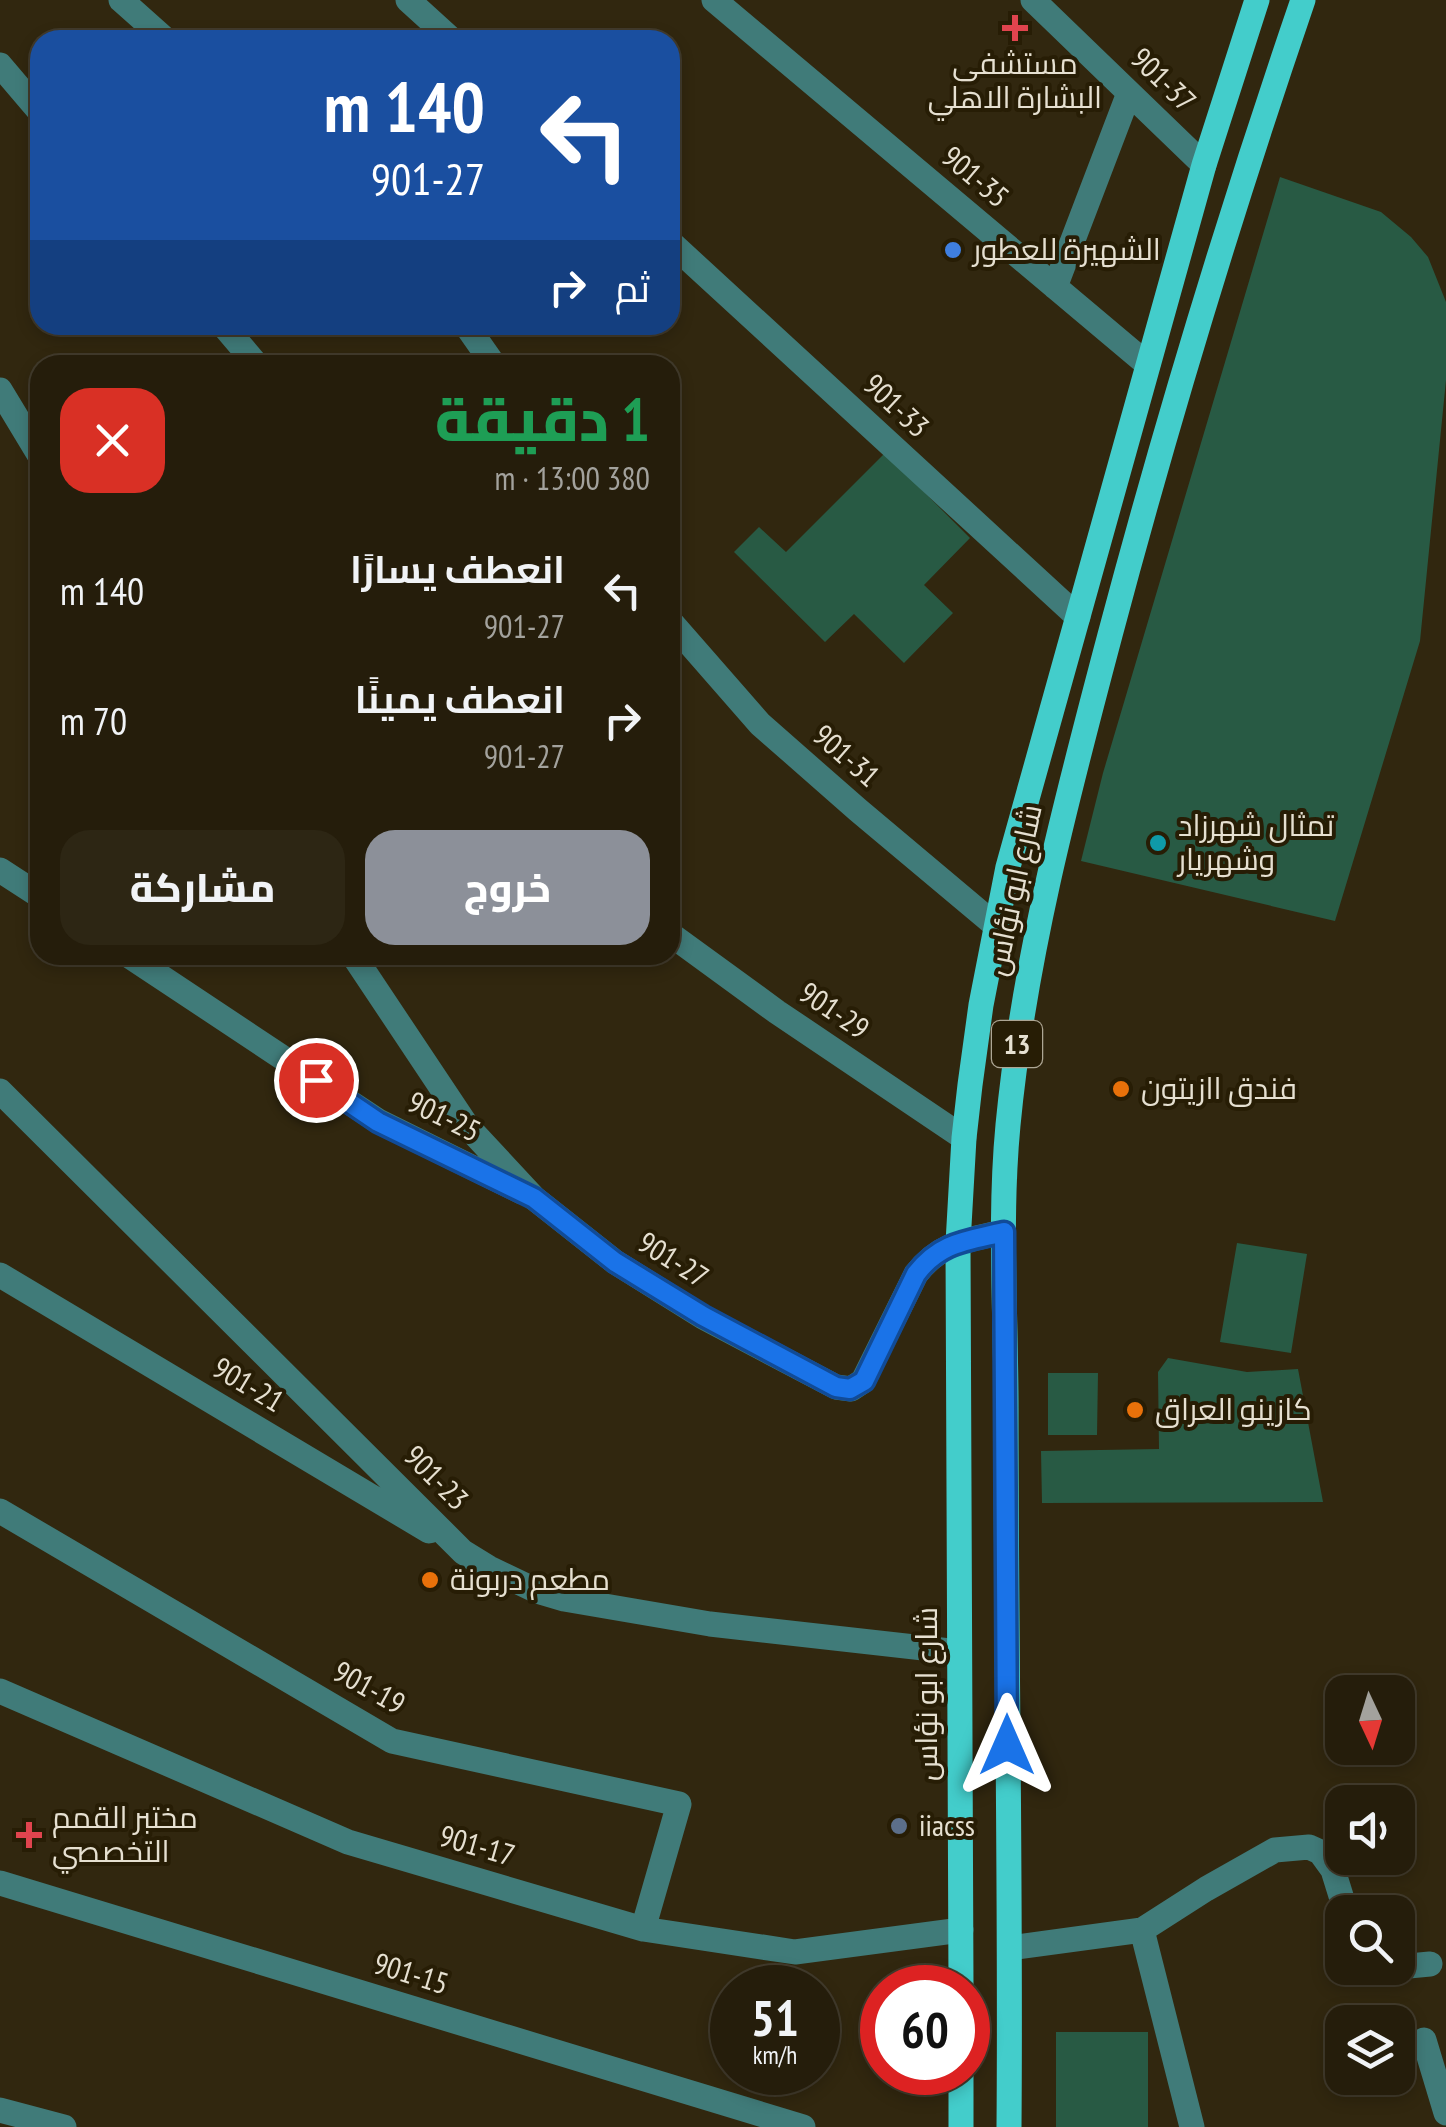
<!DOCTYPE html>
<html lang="ar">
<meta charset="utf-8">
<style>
body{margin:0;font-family:"PT Sans Narrow",Cairo,sans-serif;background:#2d2614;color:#f1f3f6;direction:rtl;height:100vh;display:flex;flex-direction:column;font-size:38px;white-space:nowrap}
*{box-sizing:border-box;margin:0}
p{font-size:32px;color:#a3a29d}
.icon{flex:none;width:55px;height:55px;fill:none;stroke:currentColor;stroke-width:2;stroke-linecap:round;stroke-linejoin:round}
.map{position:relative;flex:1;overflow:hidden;direction:ltr}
.side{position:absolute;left:30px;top:355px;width:650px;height:610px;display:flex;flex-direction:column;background:#251d0b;border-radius:30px;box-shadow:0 5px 15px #0003,0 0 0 2px #423b2c;direction:rtl}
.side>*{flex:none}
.hud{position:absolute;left:30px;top:30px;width:650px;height:305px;border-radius:30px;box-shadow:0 5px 15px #0003,0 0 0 2px #423b2c;direction:rtl;background:#1a4fa0;color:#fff;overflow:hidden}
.needle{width:65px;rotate:176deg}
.tools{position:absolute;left:1325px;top:1675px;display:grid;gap:20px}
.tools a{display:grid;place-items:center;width:90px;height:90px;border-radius:20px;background:#251d0b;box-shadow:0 5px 15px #0003,0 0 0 2px #423b2c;font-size:50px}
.speed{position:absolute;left:710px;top:1965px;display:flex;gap:20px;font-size:50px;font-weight:700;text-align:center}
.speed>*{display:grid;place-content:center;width:130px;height:130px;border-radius:50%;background:#251d0b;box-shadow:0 5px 15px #0003,0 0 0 2px #423b2c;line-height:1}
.speed small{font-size:25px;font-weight:400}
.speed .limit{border:15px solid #d22;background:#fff;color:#111}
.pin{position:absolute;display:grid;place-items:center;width:85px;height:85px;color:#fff;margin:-42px;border:5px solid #fff;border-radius:50%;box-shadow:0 2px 10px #0007}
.me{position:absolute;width:110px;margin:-55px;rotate:0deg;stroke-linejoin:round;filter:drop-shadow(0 0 8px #0008)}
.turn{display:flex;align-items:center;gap:35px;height:210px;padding:0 30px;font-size:45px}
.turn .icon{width:130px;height:130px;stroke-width:2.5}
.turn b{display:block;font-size:70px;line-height:85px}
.then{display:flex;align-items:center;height:95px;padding:0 30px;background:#0003;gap:20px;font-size:38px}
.round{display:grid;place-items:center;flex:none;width:105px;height:105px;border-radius:30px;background:#2d2614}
.overview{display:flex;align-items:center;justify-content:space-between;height:170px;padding:0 30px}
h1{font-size:60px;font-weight:800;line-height:75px;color:#1e9e55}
.action{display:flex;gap:20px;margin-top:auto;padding:20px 30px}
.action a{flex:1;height:115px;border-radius:30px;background:#8c9099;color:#fff;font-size:40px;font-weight:800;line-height:115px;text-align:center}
.action a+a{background:#2d2614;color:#f1f3f6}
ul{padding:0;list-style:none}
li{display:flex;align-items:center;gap:30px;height:130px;padding:0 30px}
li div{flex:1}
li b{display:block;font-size:38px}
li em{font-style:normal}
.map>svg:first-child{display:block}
.green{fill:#285a44}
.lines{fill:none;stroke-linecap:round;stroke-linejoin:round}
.minor{stroke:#407b79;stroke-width:25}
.major{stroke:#43cdcb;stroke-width:25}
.route-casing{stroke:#114b97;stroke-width:25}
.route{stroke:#1a73e8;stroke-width:18}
.health-dot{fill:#e0444e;stroke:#271d05;stroke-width:4}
.shop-dot{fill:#3f7fe0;stroke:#271d05;stroke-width:4}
.culture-dot{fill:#0f9aa8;stroke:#271d05;stroke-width:4}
.food-dot{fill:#e8710a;stroke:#271d05;stroke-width:4}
.service-dot{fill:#5c6f8a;stroke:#271d05;stroke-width:4}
.labels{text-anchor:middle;stroke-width:8;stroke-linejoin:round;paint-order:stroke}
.shield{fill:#271d05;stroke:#ada694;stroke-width:2.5}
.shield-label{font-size:28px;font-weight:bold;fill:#e6e0d1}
.poi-label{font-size:30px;fill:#e6e0d1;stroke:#271d05;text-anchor:start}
.street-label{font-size:30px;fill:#e6e0d1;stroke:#271d05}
</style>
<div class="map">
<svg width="1446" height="2127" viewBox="0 0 1446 2127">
<rect width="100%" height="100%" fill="#31270f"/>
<path class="green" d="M1280,177L1381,212L1411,237L1428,257L1446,302V380L1420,641L1335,921L1081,861L1103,773Z
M885,453L970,538L924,585L953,613L904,663L854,614L825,642L734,552L759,527L786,552Z
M1237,1243L1307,1254L1291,1353L1220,1342Z
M1168,1358L1247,1372L1298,1369L1323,1502L1042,1503L1041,1451L1159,1449L1158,1372Z
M1048,1373H1098L1097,1435H1048Z
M1056,2032H1148V2127H1056Z"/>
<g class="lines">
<path class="minor" d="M121,0L166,40
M408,0L452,40
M714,0L1148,365
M1033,0L1204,165
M0,65L40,112
M670,242L1078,617
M1055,287L1129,93
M223,325L257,365
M466,325L494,365
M0,390L40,456
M670,621L760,724L858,810L995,925
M0,870L40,896
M670,934L777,1012L964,1138
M128,955L378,1121L522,1192
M353,955L467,1126L534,1198L615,1262L703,1317L836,1387L851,1389L863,1381L916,1274C940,1243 967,1240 1003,1232
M0,1091L463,1552L489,1568L537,1591L564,1599L710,1624L959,1652
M0,1275L429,1531
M0,1511L392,1741L679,1804L643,1929
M0,1691L348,1842L643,1929L795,1952L961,1930
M0,1883L803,2127
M1142,1930L1192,2127
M1010,1948L1142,1930L1206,1889L1275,1850L1309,1847L1320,1852L1333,1870L1346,1912
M1398,1967L1430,1964
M1368,1968H1395
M1424,2040L1446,2113
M0,2110L64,2127"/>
<path class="major" d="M961,1988L958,1243L964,1138L970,1085L981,1005L1008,867L1204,165L1257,0
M961,2072V2127
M1009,2127C1011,1887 1006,1648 1006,1408C1006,1314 999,1219 1008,1125C1024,958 1067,797 1110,635C1167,421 1231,210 1303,0"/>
</g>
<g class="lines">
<defs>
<path id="route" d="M316,1080L378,1122L534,1198L615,1262L703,1316L836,1387L850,1389L864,1381L916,1274C940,1242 967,1241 1004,1232L1007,1745"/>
</defs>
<use href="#route" class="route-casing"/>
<use href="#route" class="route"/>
</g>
<g class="health-dot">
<path d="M1010 13h10v10h10v10h-10v10h-10v-10h-10v-10h10z"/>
<path d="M24 1820h10v10h10v10h-10v10h-10v-10h-10v-10h10z"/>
</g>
<circle class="shop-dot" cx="953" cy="250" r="10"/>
<circle class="culture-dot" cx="1158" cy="843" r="10"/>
<g class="food-dot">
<circle cx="1121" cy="1089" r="10"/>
<circle cx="1135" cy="1410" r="10"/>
<circle cx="430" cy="1580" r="10"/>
</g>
<circle class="service-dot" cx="899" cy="1826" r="10"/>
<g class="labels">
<rect class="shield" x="992" y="1021" width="50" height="46" rx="8"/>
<g class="shield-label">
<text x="1017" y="1054">13</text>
</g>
<g class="poi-label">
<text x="1015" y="74" text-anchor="middle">مستشفى<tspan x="1015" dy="34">البشارة الاهلي</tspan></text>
<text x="973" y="260">الشهيرة للعطور</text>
<text x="1178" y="836">تمثال شهرزاد<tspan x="1178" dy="34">وشهريار</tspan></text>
<text x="1141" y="1099">فندق اازيتون</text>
<text x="1155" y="1420">كازينو العراق</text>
<text x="450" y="1590">مطعم دربونة</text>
<text x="52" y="1828">مختبر القمم<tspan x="52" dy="34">التخصصي</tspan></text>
<text x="919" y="1836">iiacss</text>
</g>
<g class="street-label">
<text transform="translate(1163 80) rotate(44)" y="10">901-37</text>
<text transform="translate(975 177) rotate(40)" y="10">901-35</text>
<text transform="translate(896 406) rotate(43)" y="10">901-33</text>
<text transform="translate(846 756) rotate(41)" y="10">901-31</text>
<text transform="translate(1014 890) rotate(-78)" y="10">شارع ابو نؤاس</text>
<text transform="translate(834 1011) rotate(34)" y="10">901-29</text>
<text transform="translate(444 1117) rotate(26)" y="10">901-25</text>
<text transform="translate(673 1260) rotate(32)" y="10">901-27</text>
<text transform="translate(248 1385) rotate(31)" y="10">901-21</text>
<text transform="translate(436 1478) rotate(45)" y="10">901-23</text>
<text transform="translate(369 1688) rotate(29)" y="10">901-19</text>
<text transform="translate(927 1694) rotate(-90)" y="10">شارع ابو نؤاس</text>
<text transform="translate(477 1846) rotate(16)" y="10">901-17</text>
<text transform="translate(411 1974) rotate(17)" y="10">901-15</text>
</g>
</g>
</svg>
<div class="tools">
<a><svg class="needle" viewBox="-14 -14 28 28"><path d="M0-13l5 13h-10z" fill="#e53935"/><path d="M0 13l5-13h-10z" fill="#a3a29d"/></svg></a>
<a><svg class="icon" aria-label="sound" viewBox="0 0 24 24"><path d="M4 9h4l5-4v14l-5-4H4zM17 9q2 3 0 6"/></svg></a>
<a><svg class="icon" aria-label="search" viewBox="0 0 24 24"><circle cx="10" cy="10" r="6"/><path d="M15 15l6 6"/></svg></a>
<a><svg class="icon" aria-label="layers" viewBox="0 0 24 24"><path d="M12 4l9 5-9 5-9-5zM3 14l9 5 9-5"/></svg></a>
</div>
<div class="speed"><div>51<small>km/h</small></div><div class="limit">60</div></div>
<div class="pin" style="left:316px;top:1080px;background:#d93025"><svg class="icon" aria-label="arrive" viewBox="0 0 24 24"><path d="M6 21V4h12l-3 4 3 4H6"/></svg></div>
<svg class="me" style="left:1007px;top:1745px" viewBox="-20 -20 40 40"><path d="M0-17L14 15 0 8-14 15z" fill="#1a73e8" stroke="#fff" stroke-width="4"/></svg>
<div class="hud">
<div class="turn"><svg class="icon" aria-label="left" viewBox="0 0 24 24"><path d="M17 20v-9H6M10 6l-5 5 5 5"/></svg><div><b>140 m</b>901-27</div></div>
<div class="then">ثم<svg class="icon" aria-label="right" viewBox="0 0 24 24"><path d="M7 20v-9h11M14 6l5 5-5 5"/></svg></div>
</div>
<section class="side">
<div class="overview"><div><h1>1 دقيقة</h1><p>380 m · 13:00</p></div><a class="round" style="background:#d93025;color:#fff"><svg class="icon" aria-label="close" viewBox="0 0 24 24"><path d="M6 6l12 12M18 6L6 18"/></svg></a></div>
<ul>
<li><svg class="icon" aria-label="left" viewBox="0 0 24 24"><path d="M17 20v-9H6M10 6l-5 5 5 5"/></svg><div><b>انعطف يسارًا</b><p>901-27</p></div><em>140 m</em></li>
<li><svg class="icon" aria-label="right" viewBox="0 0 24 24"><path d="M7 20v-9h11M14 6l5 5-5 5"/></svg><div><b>انعطف يمينًا</b><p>901-27</p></div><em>70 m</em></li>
</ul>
<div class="action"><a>خروج</a><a>مشاركة</a></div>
</section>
</div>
